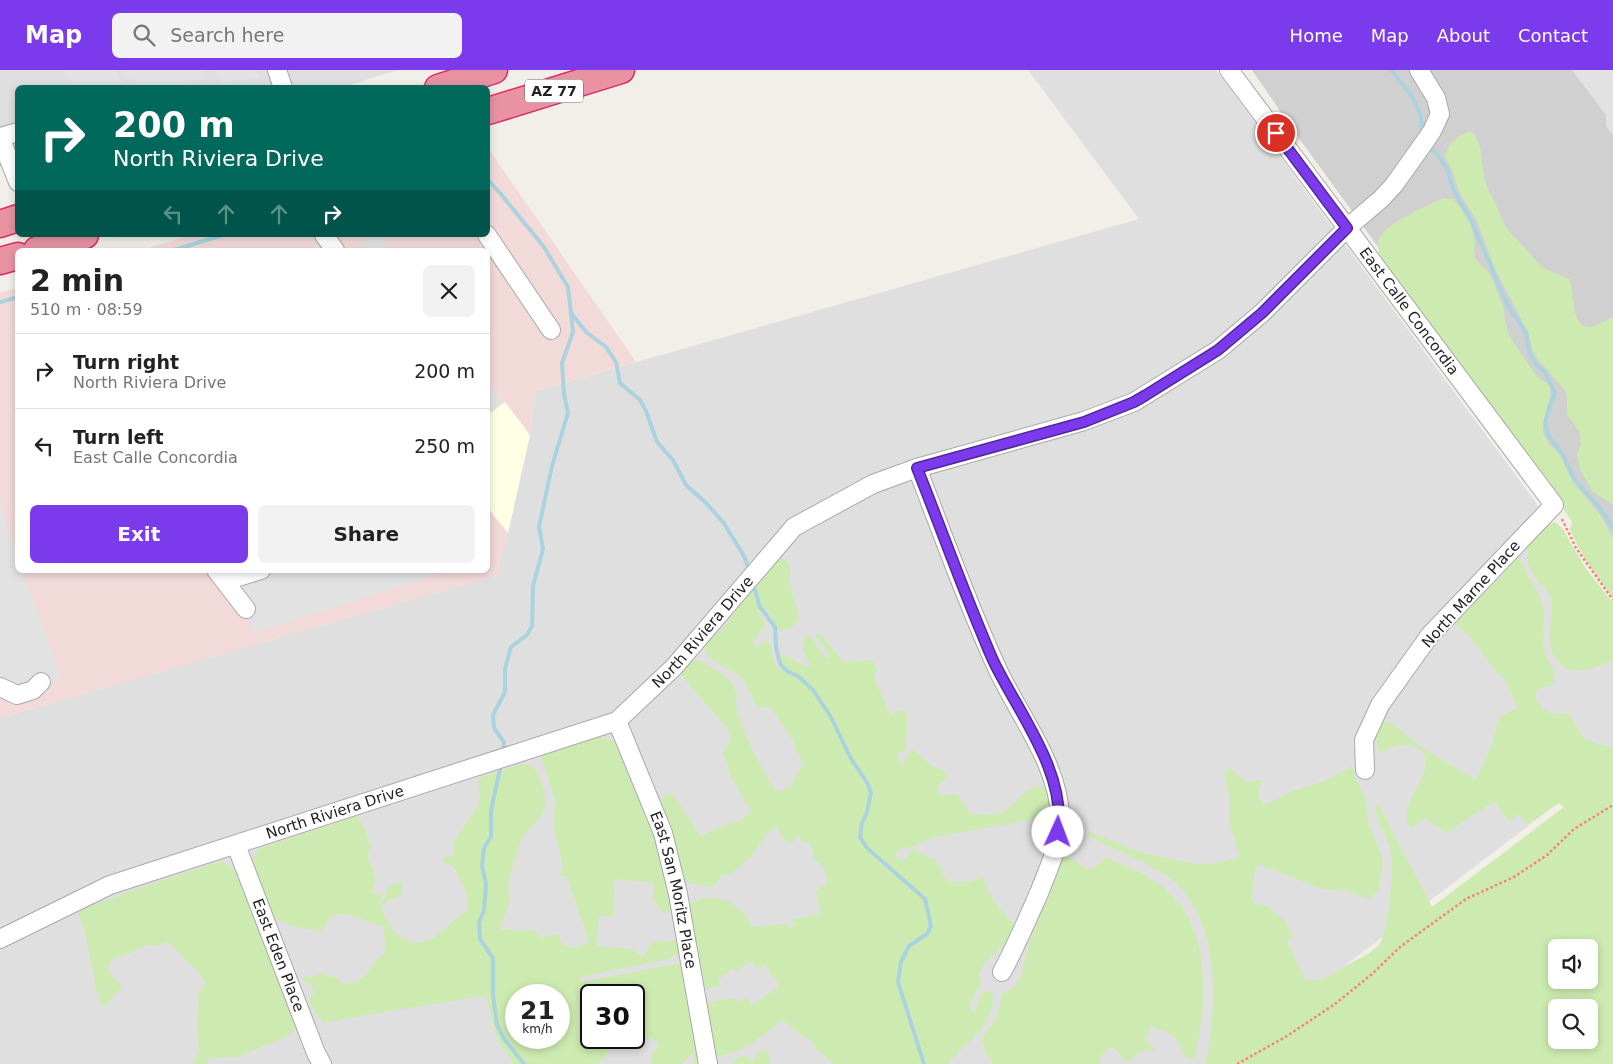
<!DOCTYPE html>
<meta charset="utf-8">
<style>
body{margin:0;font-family:"DejaVu Sans",sans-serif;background:#f2f2f2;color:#222;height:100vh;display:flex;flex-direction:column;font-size:19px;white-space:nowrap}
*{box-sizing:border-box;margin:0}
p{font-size:16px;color:#767676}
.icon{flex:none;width:28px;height:28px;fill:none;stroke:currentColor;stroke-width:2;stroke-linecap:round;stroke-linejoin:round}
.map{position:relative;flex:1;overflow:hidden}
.details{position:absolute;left:15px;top:178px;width:475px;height:325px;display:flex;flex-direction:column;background:#fff;border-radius:8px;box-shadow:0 2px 8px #0003}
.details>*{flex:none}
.hud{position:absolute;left:15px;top:15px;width:475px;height:152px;border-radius:8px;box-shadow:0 2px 8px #0003;background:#00695c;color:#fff;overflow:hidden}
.fabs{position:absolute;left:1548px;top:869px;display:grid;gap:10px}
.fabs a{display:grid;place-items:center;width:50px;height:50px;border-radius:8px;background:#fff;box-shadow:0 2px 8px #0003;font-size:25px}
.speed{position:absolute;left:505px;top:914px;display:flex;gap:10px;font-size:25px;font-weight:700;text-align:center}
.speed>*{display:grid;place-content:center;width:65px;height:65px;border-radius:50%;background:#fff;box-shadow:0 2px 8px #0003;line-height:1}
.speed small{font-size:12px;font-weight:400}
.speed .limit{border:2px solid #111;border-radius:8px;background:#fff;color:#111}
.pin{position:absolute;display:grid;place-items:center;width:42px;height:42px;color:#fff;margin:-21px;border:2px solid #fff;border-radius:50%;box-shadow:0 1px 5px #0007}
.me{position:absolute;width:55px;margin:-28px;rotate:2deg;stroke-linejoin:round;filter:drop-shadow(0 0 4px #0008)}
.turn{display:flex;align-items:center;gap:18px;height:105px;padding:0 15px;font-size:22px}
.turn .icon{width:65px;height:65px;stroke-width:2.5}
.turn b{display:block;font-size:35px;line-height:42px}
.lanes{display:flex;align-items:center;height:48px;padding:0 15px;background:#0003;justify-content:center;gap:25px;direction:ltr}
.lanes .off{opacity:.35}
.round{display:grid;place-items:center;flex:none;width:52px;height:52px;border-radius:8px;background:#f2f2f2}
.headline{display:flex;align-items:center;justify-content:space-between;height:85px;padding:0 15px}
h1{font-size:30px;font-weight:700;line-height:38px}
.cta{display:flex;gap:10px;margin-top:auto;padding:10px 15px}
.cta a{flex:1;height:58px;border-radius:8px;background:#7c3aed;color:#fff;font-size:20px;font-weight:700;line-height:58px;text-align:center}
.cta a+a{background:#f2f2f2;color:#222}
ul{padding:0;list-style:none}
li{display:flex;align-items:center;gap:15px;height:75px;padding:0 15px;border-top:1px solid #e0e0e0}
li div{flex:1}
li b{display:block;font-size:19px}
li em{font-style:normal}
header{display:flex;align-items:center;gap:30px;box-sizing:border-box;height:70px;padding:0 25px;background:#7c3aed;color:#fff}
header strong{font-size:24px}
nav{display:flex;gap:28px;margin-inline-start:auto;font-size:18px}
.search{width:350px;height:45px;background:#f2f2f2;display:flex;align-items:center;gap:12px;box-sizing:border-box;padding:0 18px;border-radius:8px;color:#767676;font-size:19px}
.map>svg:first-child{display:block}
.residential{fill:#e0dfdf;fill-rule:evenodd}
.commercial{fill:#f2dad9}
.education{fill:#ffffe5}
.religious{fill:#d0d0d0}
.grass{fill:#cdebb0;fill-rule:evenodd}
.parking{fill:#e2e2e2}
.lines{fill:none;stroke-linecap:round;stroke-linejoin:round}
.stream{stroke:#aad3df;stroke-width:4}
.minor-casing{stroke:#a9a9a9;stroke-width:20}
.highway-casing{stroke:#dc2a67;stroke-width:29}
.path{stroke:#fa8072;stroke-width:2.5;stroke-dasharray:2.5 2.5;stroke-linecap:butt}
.minor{stroke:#fff;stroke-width:18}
.highway{stroke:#e892a2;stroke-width:26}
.route-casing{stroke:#51269a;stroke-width:12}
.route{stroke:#7c3aed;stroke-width:9}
.labels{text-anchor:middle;stroke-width:4;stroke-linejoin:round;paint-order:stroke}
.shield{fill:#fff;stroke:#646464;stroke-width:1}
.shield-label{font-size:14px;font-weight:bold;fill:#222}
.street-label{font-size:15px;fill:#222;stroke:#fff}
</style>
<header>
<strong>Map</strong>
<div class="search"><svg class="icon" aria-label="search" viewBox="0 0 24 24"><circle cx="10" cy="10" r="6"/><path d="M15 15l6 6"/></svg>Search here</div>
<nav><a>Home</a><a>Map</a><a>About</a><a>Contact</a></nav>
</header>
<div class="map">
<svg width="1613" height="994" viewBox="0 0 1613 994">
<rect width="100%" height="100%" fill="#f2efe9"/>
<path class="residential" d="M0,0H398L340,18H18L17,91L0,97Z
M1028,0H1216L1613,537V691L1216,994H0V648L497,505L530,365L535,321L1139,149ZM516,925H559V968H516ZM591,925H634V968H591Z"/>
<path class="commercial" d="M488,78L636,292L535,321L530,365L505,332L488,345V180H142L191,165H488Z
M17,218L18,500H488V438L508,463L498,505L0,648V223Z"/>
<path class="education" d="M505,332L530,365L508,463L488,438V345Z"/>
<path class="religious" d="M1252,0H1613V499L1298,67Z"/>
<path class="grass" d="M1470,61L1471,63L1473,62L1480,77L1485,112L1507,159L1543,198L1570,209L1575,244L1581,255L1590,258L1613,247V435L1593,422L1581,401L1577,384L1581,374L1580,363L1567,344V327L1565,320L1537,288L1532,278L1529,264L1496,201L1477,151L1464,130L1457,116L1452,99L1445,87C1448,72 1457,67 1470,61Z
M1445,128L1453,129L1457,133L1470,153L1475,171L1474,180L1475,187L1481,196L1489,202L1493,211L1504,239L1505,251L1509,266L1538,308L1547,313L1550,317V328L1543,352V363L1549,374L1560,385L1572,411L1601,446L1613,468V529L1583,486L1570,460L1572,452L1547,413L1380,189C1379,183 1377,175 1379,169C1383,155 1431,133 1445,128Z
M1555,452L1564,460L1570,472L1587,500L1613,533V590C1595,598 1571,610 1557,590C1553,586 1550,578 1549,573C1548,559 1555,543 1551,530C1549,521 1544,518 1538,511C1529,501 1526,488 1528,475L1551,453Z
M1518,485C1525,503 1542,524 1544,541C1545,554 1541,566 1544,579C1548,594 1558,599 1553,615C1549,617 1541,616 1538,620C1531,629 1546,644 1554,644C1561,645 1564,641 1570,644C1583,671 1583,671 1613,677V994H1205C1211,973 1212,952 1213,930C1213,886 1207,838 1171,809C1147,791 1116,780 1090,767L1087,764L1088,762L1147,784L1202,795V793L1209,794L1239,788L1229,750V725L1224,701L1231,699L1247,712L1257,710L1262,711C1258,720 1256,727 1264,734L1269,733L1290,722L1327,710L1352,696L1355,707L1365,726L1369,755L1382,786L1383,795L1378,821L1368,829L1347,821L1317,818L1305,812L1267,798L1261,794L1256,797L1255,801L1251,828L1253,832L1269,837L1278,846L1285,850L1294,867L1287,870L1304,908C1318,915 1330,905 1342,898C1353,891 1369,885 1378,876C1389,865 1394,798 1391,783C1388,767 1377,753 1375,736L1379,735L1432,837L1564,737L1559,733L1527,755L1520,744L1508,751L1495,731L1446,763L1425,748L1411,759C1390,733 1452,692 1413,676C1400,672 1390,678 1380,684C1375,673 1376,663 1379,651L1392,653L1421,677L1476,710L1491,676L1499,649L1506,643L1517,639V636L1505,610L1488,592L1472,569L1460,558L1455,551L1489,515L1503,506L1504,498ZM1556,878H1589V910H1556ZM1556,938H1589V970H1556Z
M781,488C785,489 787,490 789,495C792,501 789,507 790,514C791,523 799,540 798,548C796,557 787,559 780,561L775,557L772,547L764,539L759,542L765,553L763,559L752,573L756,577L765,571L771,575C772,584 773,595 781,601L786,597L779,589L781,585L786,586L809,598L811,597L803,580L804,566C817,568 818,581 826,588L830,587C828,578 819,573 815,565L819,563L842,590L848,592L872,590L877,601L874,606L877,615L889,642L892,645L899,640L904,641L907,645L906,676L905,680L897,684L901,693L904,694L907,685L912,678L931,695L947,703L948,708L939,715L938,721C943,727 948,726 956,724L960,727L970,743C981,744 995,747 1005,741C1017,734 1029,710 1047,718L1053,746L934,767L915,776L900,779L896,783V786L900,791L906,788L913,778L936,791L943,801L942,803L948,812H968L984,807C989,830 1002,840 1016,857L1009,870L987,890L979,903L981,914L970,933V939L972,941H975L982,923L986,921C992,922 994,925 993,932C989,963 964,971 949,994H834L817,980L811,970L805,968L782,950C766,964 737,987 715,986L703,935L720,930L735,928L738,932L746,927L752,935L780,916L765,895L758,899L751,891L736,901L733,899L723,905L718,911L721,916L703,919L689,835C709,819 745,832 751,857L785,854L792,858L795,855L794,853L788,851L821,843L816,822L821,816L827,814L828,809L824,801L825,798L814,789L811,775L801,771L800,766L798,764L793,772L789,773L782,767L778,759H773L769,761L751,786L730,805H722L715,815L712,817L683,812L661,729L672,722L700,766L733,751L737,753L750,743V739L731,707L723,683L731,670L728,659L684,609L681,601L688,589L702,591L726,607L732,613L737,626C729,641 766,708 778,723L791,715L803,693L794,677L796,675L771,638L766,637L760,638C750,632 750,618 742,608C736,602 729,600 722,596C716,593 711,588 706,584V575L709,568L723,558L730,550L733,538L773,493Z
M596,667L609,669L622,677L644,734L665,802L673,840L662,842L653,830V813L615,809L613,847L599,845L597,876L633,879V881L645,886L651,872L679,870L681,883L665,890L580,907L581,912L679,893L681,897L700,994H692L695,988L693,985L690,986L682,994H652V984L659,976L657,972L651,967L644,971L634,966V925H591V968H620L616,969L615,976L610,978L607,984L598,994H513L510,987L502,977L495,962L486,925C432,935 378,942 324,953L309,933V929L314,923L312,916L302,909L305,906L313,907L320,903L337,908L344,914C370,912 367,895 385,883L384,857C374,854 346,842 338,844C330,846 326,854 322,861C305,858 284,857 271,845L253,794V788L258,779L357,746L364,757L371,777L368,786L376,811L372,822L377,825L384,822L380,832H382L386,826L387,817L402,811V825L381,835C388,860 409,885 436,866C447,858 455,848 467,841L468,827L457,803L453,796L444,793L443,788L446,786L453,787L454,770L477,738L480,726L478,711L481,707L518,695C522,694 526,693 530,695C541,701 548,729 544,740C540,753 526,758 521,771C517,782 510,804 508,816C508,820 510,823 510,827C509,837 504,848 500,856L501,860C504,860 506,859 509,859C513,859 513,861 517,861C530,862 532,854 541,869L546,866L558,864C564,883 574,879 589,872L566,805L559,807L563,797L554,756L555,729L541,686ZM516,925H559V968H516Z
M1064,781L1069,788L1087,799C1096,798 1100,794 1105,787C1124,795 1144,802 1160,815C1213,855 1208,932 1194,990C1177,985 1185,979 1176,969C1170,961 1159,959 1150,956L1145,971L1151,974L1155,980L1140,981L1131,989L1127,991C1120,987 1118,978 1110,977L1100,987V994H993L986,983L982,970L984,965L997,947L1002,924L1015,916L1021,907L1029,874Z
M221,791L238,802L298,957L286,967L238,987L211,988L208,989V994H193L199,981L197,955L199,920L203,918L205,914L202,906L168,872L157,876L146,875L124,886L116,887L112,890L108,897V901L122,917L103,938L96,918L85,862L78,844L83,839L128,822Z
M762,979L767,980L769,984V994H732L734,990L745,985L753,991Z"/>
<path class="parking" d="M62,0H114L127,17H75Z
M120,0H203L204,10L176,17H139L137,13L124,6Z
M215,0H257L260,7L225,17H220Z
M1572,0H1613V65L1606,56V45Z
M373,165H379L390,180H354Z
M488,313L503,333L488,345Z
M0,434L17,485L18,500H23L61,609L0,629Z
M234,500H452L253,563Z"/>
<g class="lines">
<path class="stream" d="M1391,0L1412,26L1420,43L1423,64
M1428,75L1441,89L1448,101L1453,119L1471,150L1507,234L1526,263L1529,282L1537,296L1545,302L1555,323L1550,335L1546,349V358L1549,366L1563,385L1575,410L1599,437L1613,458
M488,110L500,123L544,177L568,217L573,262L562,293L564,324L568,343L552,396L539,457L543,479L533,516L532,556L527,565L511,577L505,599V622L493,645L494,658L504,672L503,682
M174,180L223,165
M0,232L18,227
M571,243L586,262L606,277L616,292L620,313L640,330L646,341L657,372L673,390L686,415L706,433L723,452L744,486L749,500
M753,514L760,537L775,557L776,577L780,594L787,601L799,607L813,620L831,647L850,687L868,714L871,723L867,742L862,753L860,767L867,778L925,829L931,856L927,864L909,876L901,892L898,912L924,994
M501,694L491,741V767L484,778L482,796L486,814L484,841L479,852L480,869L493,888V924L497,955L504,969L524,994"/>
<defs>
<g id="minor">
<path d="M277,0L283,18"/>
<path id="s1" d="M1229,0L1554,435L1430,565L1380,635L1364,670L1365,700"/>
<path d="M18,62L0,67L18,112"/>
<path d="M324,165L335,180"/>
<path d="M487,165L551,260"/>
<path d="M917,398C943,465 967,533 997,598C1018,644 1059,695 1060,747C1061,774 1048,799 1039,823C1027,850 1016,876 1002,902"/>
<path d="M216,500L246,539"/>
<path d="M225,511L261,500"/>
<path d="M0,617L17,625L33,620L41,612"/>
<path id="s2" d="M617,651L663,763L678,824L708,994"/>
<path id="s3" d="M236,775L316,983L322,994"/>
<path id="s4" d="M0,869L110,815L617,651L674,597L794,457L873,414L917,398L1084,351L1134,332L1218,280L1262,243L1347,158L1381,129L1394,115L1426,70L1432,61L1440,44L1436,28L1419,0"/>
</g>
<path id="highway" d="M438,18L494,0
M488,41L621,0
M0,154L18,148
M37,180L85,165
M0,191L18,186"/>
</defs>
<use href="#minor" class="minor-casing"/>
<use href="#highway" class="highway-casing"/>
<path class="path" d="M1562,449L1576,478L1613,530
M1237,994L1287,966L1335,934L1372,904L1400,877L1466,829L1514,807L1547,785L1574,759L1613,735"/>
<use href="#minor" class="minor"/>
<use href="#highway" class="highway"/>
</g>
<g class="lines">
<defs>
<path id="route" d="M1058,762C1066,706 1024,650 999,602C992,590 987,576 982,564C959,509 939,453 917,398L1084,352L1134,332L1146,325L1218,280L1262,243L1347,158L1276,63"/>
</defs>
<use href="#route" class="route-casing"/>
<use href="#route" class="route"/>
</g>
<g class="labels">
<rect class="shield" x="525" y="9.5" width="58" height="23" rx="4"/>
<g class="shield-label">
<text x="554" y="26">AZ 77</text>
</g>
<g class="street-label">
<text dy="5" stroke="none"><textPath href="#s1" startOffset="301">East Calle Concordia</textPath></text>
<text transform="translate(1471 524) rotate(-48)" y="5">North Marne Place</text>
<text dy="5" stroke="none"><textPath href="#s4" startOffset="779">North Riviera Drive</textPath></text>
<text dy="5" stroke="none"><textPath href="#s4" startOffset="359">North Riviera Drive</textPath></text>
<text dy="5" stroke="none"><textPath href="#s2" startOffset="179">East San Moritz Place</textPath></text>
<text dy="5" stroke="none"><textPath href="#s3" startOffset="118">East Eden Place</textPath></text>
</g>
</g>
</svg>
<div class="fabs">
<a><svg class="icon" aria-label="sound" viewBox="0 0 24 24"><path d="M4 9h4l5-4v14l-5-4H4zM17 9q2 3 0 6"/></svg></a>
<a><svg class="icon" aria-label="search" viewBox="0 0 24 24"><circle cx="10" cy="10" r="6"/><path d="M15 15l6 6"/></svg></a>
</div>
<div class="speed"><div>21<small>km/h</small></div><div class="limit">30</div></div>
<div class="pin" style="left:1276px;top:63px;background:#d93025"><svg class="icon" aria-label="arrive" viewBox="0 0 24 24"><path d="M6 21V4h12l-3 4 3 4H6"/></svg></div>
<svg class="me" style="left:1058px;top:762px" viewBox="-20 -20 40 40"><circle r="19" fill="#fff"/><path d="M0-13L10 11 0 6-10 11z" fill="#7c3aed"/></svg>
<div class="hud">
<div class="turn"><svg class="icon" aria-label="right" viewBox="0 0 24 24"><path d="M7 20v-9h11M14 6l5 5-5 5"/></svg><div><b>200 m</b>North Riviera Drive</div></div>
<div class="lanes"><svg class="icon off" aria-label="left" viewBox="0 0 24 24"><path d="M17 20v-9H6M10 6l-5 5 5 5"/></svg><svg class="icon off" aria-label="ahead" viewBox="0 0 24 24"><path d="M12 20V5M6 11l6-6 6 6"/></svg><svg class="icon off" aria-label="ahead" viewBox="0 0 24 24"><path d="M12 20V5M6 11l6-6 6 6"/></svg><svg class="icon" aria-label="right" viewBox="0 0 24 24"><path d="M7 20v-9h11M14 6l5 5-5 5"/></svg></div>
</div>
<section class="details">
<div class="headline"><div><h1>2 min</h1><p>510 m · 08:59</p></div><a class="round"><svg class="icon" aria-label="close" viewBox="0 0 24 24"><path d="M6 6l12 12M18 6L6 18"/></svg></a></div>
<ul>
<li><svg class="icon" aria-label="right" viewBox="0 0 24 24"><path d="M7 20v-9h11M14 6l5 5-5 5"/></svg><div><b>Turn right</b><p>North Riviera Drive</p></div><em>200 m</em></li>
<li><svg class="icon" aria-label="left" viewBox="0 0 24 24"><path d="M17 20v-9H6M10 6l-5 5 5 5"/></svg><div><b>Turn left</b><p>East Calle Concordia</p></div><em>250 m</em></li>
</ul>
<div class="cta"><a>Exit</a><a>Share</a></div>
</section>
</div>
